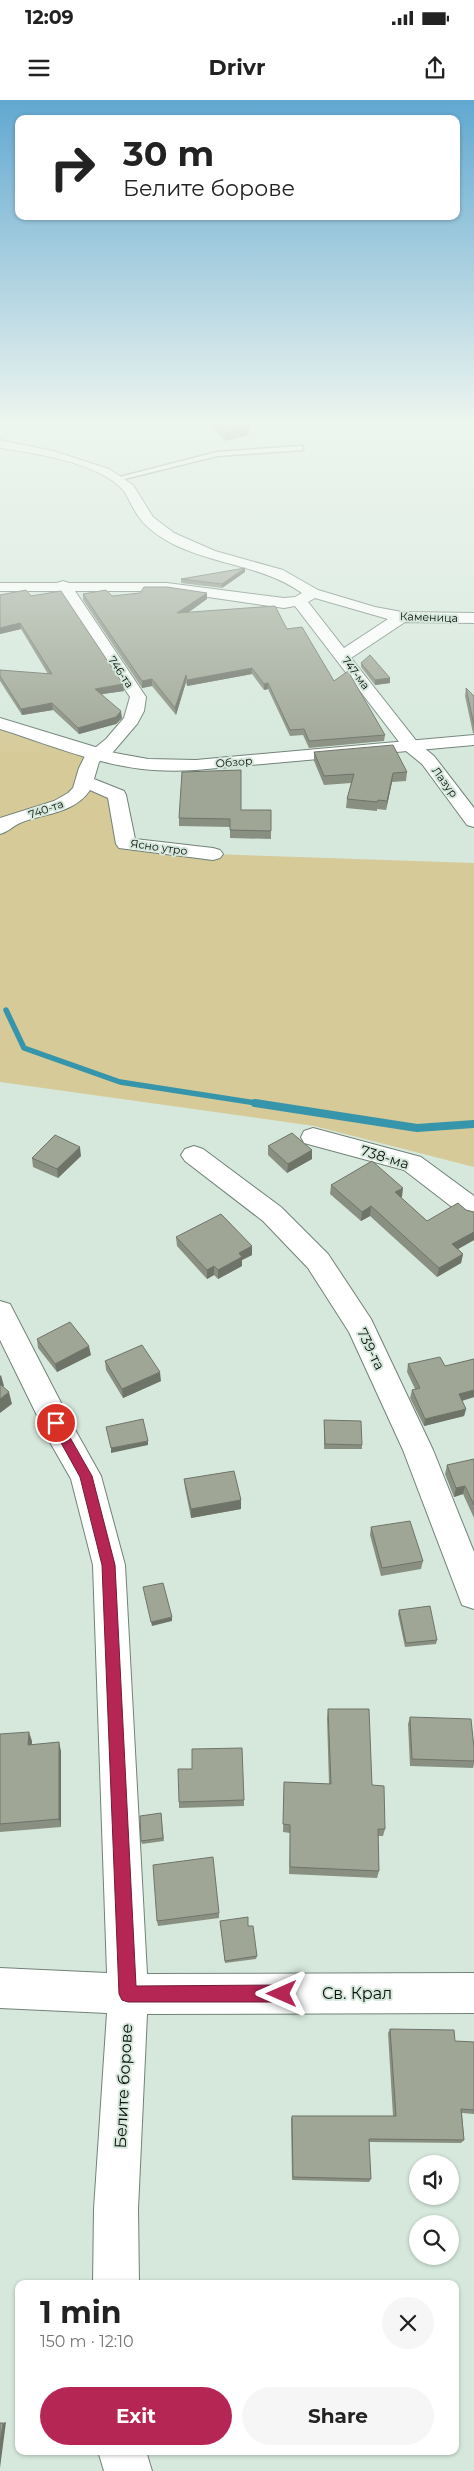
<!DOCTYPE html>
<meta charset="utf-8">
<style>
body{margin:0;font-family:Montserrat,sans-serif;background:#f6f6f6;color:#222;height:100vh;display:flex;flex-direction:column;font-size:19px;white-space:nowrap}
*{box-sizing:border-box;margin:0}
p{font-size:16px;color:#767676}
.icon{flex:none;width:28px;height:28px;fill:none;stroke:currentColor;stroke-width:2;stroke-linecap:round;stroke-linejoin:round}
.map{position:relative;flex:1;overflow:hidden}
.panel{position:absolute;left:15px;top:2180px;width:444px;height:175px;display:flex;flex-direction:column;background:#fff;border-radius:10px;box-shadow:0 1px 4px #0004}
.panel>*{flex:none}
.guide{position:absolute;left:15px;top:15px;width:445px;height:105px;border-radius:10px;box-shadow:0 1px 4px #0004;background:#fff;color:#222;overflow:hidden}
.tools{position:absolute;left:409px;top:2055px;display:grid;gap:10px}
.tools a{display:grid;place-items:center;width:50px;height:50px;border-radius:50%;background:#fff;box-shadow:0 1px 4px #0004;font-size:25px}
.pin{position:absolute;display:grid;place-items:center;width:42px;height:42px;color:#fff;margin:-21px;border:2px solid #fff;border-radius:50%;box-shadow:0 1px 5px #0007}
.me{position:absolute;width:55px;margin:-28px;rotate:270deg;stroke-linejoin:round;filter:drop-shadow(0 0 4px #0008)}
.turn{display:flex;align-items:center;gap:18px;height:105px;padding:0 25px;font-size:22px}
.turn .icon{width:65px;height:65px;stroke-width:2.5}
.turn b{display:block;font-size:35px;line-height:42px}
.round{display:grid;place-items:center;flex:none;width:52px;height:52px;border-radius:26px;background:#f6f6f6}
.headline{display:flex;align-items:center;justify-content:space-between;height:85px;padding:0 25px}
h1{font-size:30px;font-weight:700;line-height:38px}
.button{display:flex;gap:10px;margin-top:auto;padding:10px 25px}
.button a{flex:1;height:58px;border-radius:30px;background:#b62655;color:#fff;font-size:20px;font-weight:700;line-height:58px;text-align:center}
.button a+a{background:#f6f6f6;color:#222}
.status{display:flex;justify-content:space-between;align-items:center;height:35px;padding:0 25px;background:#fff;direction:ltr}
.status svg{height:14px;fill:currentColor}
header{display:flex;justify-content:space-between;align-items:center;height:65px;padding:0 25px;background:#fff;font-size:22px;font-weight:700}
.map>svg:first-child{display:block}
.green{fill:#d6ca99}
.lines{fill:none;stroke-linecap:round;stroke-linejoin:round}
.stream-far1{stroke:#3695ab;stroke-width:5.5}
.stream{stroke:#3695ab;stroke-width:8}
.lane-casing{stroke:#718277;stroke-width:3}
.street-casing{stroke:#718277;stroke-width:2}
.secondary-casing{stroke:#718277;stroke-width:2}
.lane{fill:#fff;fill-rule:evenodd}
.street{fill:#fff;fill-rule:evenodd}
.secondary{fill:#fff;fill-rule:evenodd}
.wall{fill:#898f81}
.shaded-wall{fill:#6f7469}
.building{fill:#9fa696;stroke:#6f7469}
.route{fill:#b62655;stroke:#761937}
.labels{text-anchor:middle;stroke-width:4;stroke-linejoin:round;paint-order:stroke}
.far-street-label{font-size:11px;fill:#090e0b;stroke:#d6e8dc}
.street-label{font-size:14px;fill:#090e0b;stroke:#d6e8dc}
.near-street-label{font-size:16px;fill:#090e0b;stroke:#d6e8dc}
</style>
<div class="status"><b>12:09</b><svg viewBox="0 0 49 12"><path d="M0 12V9h3v3zM5 12V6h3v6zM10 12V3h3v9zM15 12V0h3v12zM26 1h20v11H26zM47 4h2v5h-2z"/></svg></div>
<header><svg class="icon" aria-label="menu" viewBox="0 0 24 24"><path d="M4 6h16M4 12h16M4 18h16"/></svg>Drivr<svg class="icon" aria-label="share" viewBox="0 0 24 24"><path d="M12 15V3M7 8l5-5 5 5M5 13v7h14v-7"/></svg></header>
<div class="map">
<svg width="474" height="2371" viewBox="0 0 474 2371">
<rect width="100%" height="100%" fill="#d6e8dc"/>
<path class="green" d="M0,623L97,654L86,682L117,695L126,744L213,754L474,763V1067L314,1026L0,982Z"/>
<g class="lines">
<path class="stream-far1" d="M6,910L24,948L120,982L263,1004"/>
<path class="stream" d="M255,1003L417,1028L474,1024"/>
<defs>
<path id="lane" d="M300,346H303V350L217,356L116,381L112,379L217,352Z"/>
<path id="street" d="M0,340L53,351L109,369L133,385L153,417L174,433L215,451L283,470L318,490L375,507L402,512L474,513V523L405,522L351,558L418,643L434,656L474,708V727L467,725L422,664L406,651L295,506L284,508L167,491H75L146,597L144,611L137,624L113,652L99,662L94,679L124,691L126,695L135,739L213,748L220,750L223,754L220,758L213,760L119,748L116,744L108,698L90,690C74,714 44,713 20,723C13,726 8,732 0,734V718L54,701L68,693L73,688L79,668L85,656L106,639L124,618L130,597L60,491H0V483H57L63,481L69,483H167L284,498L295,497L302,493C264,466 216,465 175,445C159,437 144,427 135,411C131,405 128,397 124,391C100,363 35,353 0,348ZM315,498L388,519L344,548L308,502Z
M313,1028L421,1057L474,1096V1120L465,1117L404,1070L304,1043L301,1037L304,1031Z
M194,1046L203,1049L281,1107L328,1154L371,1219L433,1350L474,1452V1509L462,1505L403,1350L349,1232L308,1168L263,1121L185,1061L181,1055L185,1049Z
M0,1201L10,1204L73,1326L101,1376L125,1465L147,1874L474,1873V1913L147,1914L138,2109L139,2184H93L94,2109L107,1913L0,1908V1868L107,1873L93,1465L71,1379L51,1344L0,1240Z
M98,2351H146L152,2371H104Z"/>
<path id="secondary" d="M0,618L115,653L148,659L196,660L474,635V645L196,670C178,671 160,671 142,669C93,663 47,644 0,629Z"/>
</defs>
<use href="#lane" class="lane-casing"/>
<use href="#street" class="street-casing"/>
<use href="#secondary" class="secondary-casing"/>
<use href="#lane" class="lane"/>
<use href="#street" class="street"/>
<use href="#secondary" class="secondary"/>
</g>
<path class="wall" d="M210,325H246L249,328V335L225,341Z
M245,468V472L222,488L181,483V479Z
M207,493V499L187,513L287,529L334,581L385,635L384,641L309,648L303,635L290,636L268,589L264,590L252,574L187,586L186,582L176,615L152,586L142,588L83,500V494L112,496Z
M0,495L31,496L123,584L124,591L102,594L122,618L116,624L79,634L53,610L22,615L0,581V570L48,574L21,529L0,534Z
M361,563L390,578V583L375,585L361,567Z
M466,588L474,596V634L473,633L465,596Z
M314,652L407,672L406,681L392,682L386,710L377,709V711L346,708L347,699L351,683L324,685L314,661Z
M241,710H271V739L230,738V727L179,726V718Z
M268,1046L312,1050V1059L287,1073L268,1055Z
M81,1056L58,1078L33,1067L32,1058Z
M331,1085L402,1097L401,1098L427,1121L466,1110L474,1112V1140L458,1149L463,1154L461,1163L437,1177L370,1116L361,1121L330,1094Z
M176,1137L252,1146V1155L242,1160V1166L218,1179L214,1175L207,1179L177,1146Z
M37,1239L91,1255L57,1272L38,1248Z
M474,1259V1297L462,1301L466,1309L464,1316L424,1326L410,1298L412,1290L415,1289L407,1272L408,1264L445,1266Z
M105,1261L161,1281L123,1298L106,1270Z
M324,1320L362,1345V1349H324Z
M474,1359V1418L463,1394L454,1397L445,1374L447,1365Z
M184,1379L241,1400V1409L191,1418L185,1388Z
M371,1427L423,1461L421,1469L381,1476L370,1435Z
M399,1510L437,1540L436,1544L405,1547L398,1514Z
M328,1609L372,1685L385,1729L383,1736H378L379,1771L377,1778L289,1774L290,1733L283,1732L284,1682L329,1684L327,1618Z
M410,1617L474,1661V1664L473,1668L410,1666L408,1624Z
M0,1634L32,1641V1644L61,1651V1727L0,1732Z
M192,1669L244,1700V1706L179,1708V1702Z
M161,1713L164,1741L142,1744L141,1741Z
M219,1813V1818L158,1826L157,1821Z
M220,1821L248,1826L257,1856L256,1859L225,1863Z
M390,1929L455,1941L474,1942V2014L462,2013L464,2040L461,2043L369,2042L371,2079L369,2082L292,2080L291,2019L292,2016H393L388,1933Z"/>
<path class="shaded-wall" d="M249,328V335L225,341V333Z
M245,468V472L222,488V484Z
M207,493V499L178,520L177,513Z
M20,523L21,529L0,534V528Z
M252,568V574L187,586V580Z
M186,575V582L176,615L175,608Z
M390,578V583L375,585V580Z
M152,579V586L142,588V581Z
M268,583V589L264,590V584Z
M123,584L124,591L96,595L95,589Z
M52,603L53,610L22,615L21,609Z
M121,611L122,618L116,624L79,634L78,628Z
M393,673L392,682L386,710L387,701Z
M80,1047L81,1056L58,1078L57,1069Z
M312,1050V1059L287,1073L288,1064Z
M403,1088L402,1097L394,1102L395,1092Z
M371,1106L370,1116L361,1121L362,1112Z
M474,1132V1140L451,1153L452,1144Z
M252,1146V1155L242,1160V1166L218,1179V1170L239,1153Z
M463,1154L461,1163L437,1177L439,1168Z
M214,1166V1175L207,1179V1170Z
M89,1246L91,1255L57,1272L55,1264Z
M160,1272L161,1281L123,1298L122,1289Z
M1,1275L4,1286L0,1290V1276Z
M474,1290V1297L457,1302L459,1294Z
M9,1292L12,1304L0,1313V1299Z
M466,1309L464,1316L424,1326L425,1319Z
M148,1341V1345L111,1353V1348Z
M465,1386L463,1394L454,1397L456,1388Z
M241,1400V1409L191,1418V1409Z
M172,1517V1521L152,1526L151,1522Z
M29,1632L32,1641L31,1654L28,1645Z
M59,1642L61,1651V1727L59,1719Z
M6,2322L0,2368V2343L3,2323Z"/>
<path class="building" d="M217,325H246L249,328L225,333Z
M245,468L222,484L181,479Z
M144,487H167L207,493L177,513L275,506L287,529L302,527L334,581L348,571L385,635L309,641L304,629L290,630L268,583L264,584L252,568L187,580L186,575L175,608L152,579L142,581L83,494L106,490L112,496L140,493Z
M26,490L31,496L61,491L123,584L95,589L121,611L116,617L78,628L52,603L21,609L0,576V570L52,574L20,523L0,528V495Z
M370,555L390,578L375,580L361,563Z
M466,588L474,596V625Z
M393,645L407,672L393,673L387,701L378,700L377,702L347,699L354,674L324,676L314,652Z
M241,670V710H271V731L230,730V719L179,718L182,672Z
M292,1033L312,1050L288,1064L268,1046Z
M55,1035L80,1047L57,1069L32,1058Z
M372,1061L403,1088L395,1092L427,1121L458,1103L466,1110L474,1112V1132L452,1144L463,1154L439,1168L371,1106L362,1112L331,1085Z
M221,1114L252,1146L239,1153L242,1157L218,1170L214,1166L207,1170L176,1137Z
M70,1222L89,1246L55,1264L37,1239Z
M142,1245L160,1272L122,1289L105,1261Z
M440,1257L445,1266L474,1259V1290L459,1294L466,1309L425,1319L412,1290L420,1288L408,1264Z
M0,1284L9,1292L0,1299Z
M143,1319L148,1341L111,1348L106,1327Z
M324,1320L361,1321L362,1345L325,1344Z
M474,1359V1405L465,1386L456,1388L447,1365Z
M234,1371L241,1400L191,1409L184,1379Z
M410,1421L423,1461L382,1468L371,1427Z
M163,1483L172,1517L151,1522L143,1487Z
M430,1506L437,1540L406,1543L399,1510Z
M328,1609H369L372,1685L384,1686L385,1729H378L379,1771L290,1767V1725L283,1724L284,1682L331,1684Z
M410,1617L471,1619L474,1648V1661L412,1659Z
M29,1632L28,1645L59,1642V1719L0,1724V1634Z
M242,1648L244,1700L179,1702L178,1669H192V1649Z
M161,1713L163,1738L141,1741L140,1716Z
M213,1757L219,1813L157,1821L153,1765Z
M248,1817V1826H253L257,1856L225,1861L220,1821Z
M390,1929L454,1930L455,1941L474,1942V2010L461,2009L464,2040L369,2039L371,2079L293,2077L292,2016H396Z
M0,2323H3L0,2343Z"/>
<linearGradient id="sky" x2="0" y2="1"><stop stop-color="#61a8d0"/><stop offset="0.49" stop-color="#edf5ef"/><stop offset="1" stop-color="#edf5ef" stop-opacity="0"/></linearGradient>
<rect width="474" height="657" fill="url(#sky)"/>
<path class="route" d="M56,1318L60,1320L92,1376L115,1465L136,1886L282,1885L288,1888L290,1894L288,1899L282,1902H128L122,1900L119,1894L102,1465L80,1377L50,1323Z"/>
<g class="labels">
<g class="far-street-label">
<text transform="translate(429 517) rotate(2)" y="4">Каменица</text>
<text transform="translate(121 572) rotate(56)" y="4">746-та</text>
<text transform="translate(356 573) rotate(53)" y="4">747-ма</text>
<text transform="translate(234 662) rotate(-5)" y="4">Обзор</text>
<text transform="translate(445 682) rotate(53)" y="4">Лазур</text>
<text transform="translate(46 709) rotate(-19)" y="4">740-та</text>
<text transform="translate(159 747) rotate(8)" y="4">Ясно утро</text>
</g>
<g class="street-label">
<text transform="translate(385 1057) rotate(17)" y="5">738-ма</text>
<text transform="translate(371 1249) rotate(64)" y="5">739-та</text>
</g>
<g class="near-street-label">
<text x="357" y="1899">Св. Крал</text>
<text transform="translate(123 1986) rotate(-87)" y="6">Белите борове</text>
</g>
</g>
</svg>
<div class="tools">
<a><svg class="icon" aria-label="sound" viewBox="0 0 24 24"><path d="M4 9h4l5-4v14l-5-4H4zM17 9q2 3 0 6"/></svg></a>
<a><svg class="icon" aria-label="search" viewBox="0 0 24 24"><circle cx="10" cy="10" r="6"/><path d="M15 15l6 6"/></svg></a>
</div>
<div class="pin" style="left:56px;top:1323px;background:#d93025"><svg class="icon" aria-label="arrive" viewBox="0 0 24 24"><path d="M6 21V4h12l-3 4 3 4H6"/></svg></div>
<svg class="me" style="left:282px;top:1894px" viewBox="-20 -20 40 40"><path d="M0-17L14 15 0 8-14 15z" fill="#b62655" stroke="#fff" stroke-width="4"/></svg>
<div class="guide">
<div class="turn"><svg class="icon" aria-label="right" viewBox="0 0 24 24"><path d="M7 20v-9h11M14 6l5 5-5 5"/></svg><div><b>30 m</b>Белите борове</div></div>
</div>
<section class="panel">
<div class="headline"><div><h1>1 min</h1><p>150 m · 12:10</p></div><a class="round"><svg class="icon" aria-label="close" viewBox="0 0 24 24"><path d="M6 6l12 12M18 6L6 18"/></svg></a></div>
<div class="button"><a>Exit</a><a>Share</a></div>
</section>
</div>
